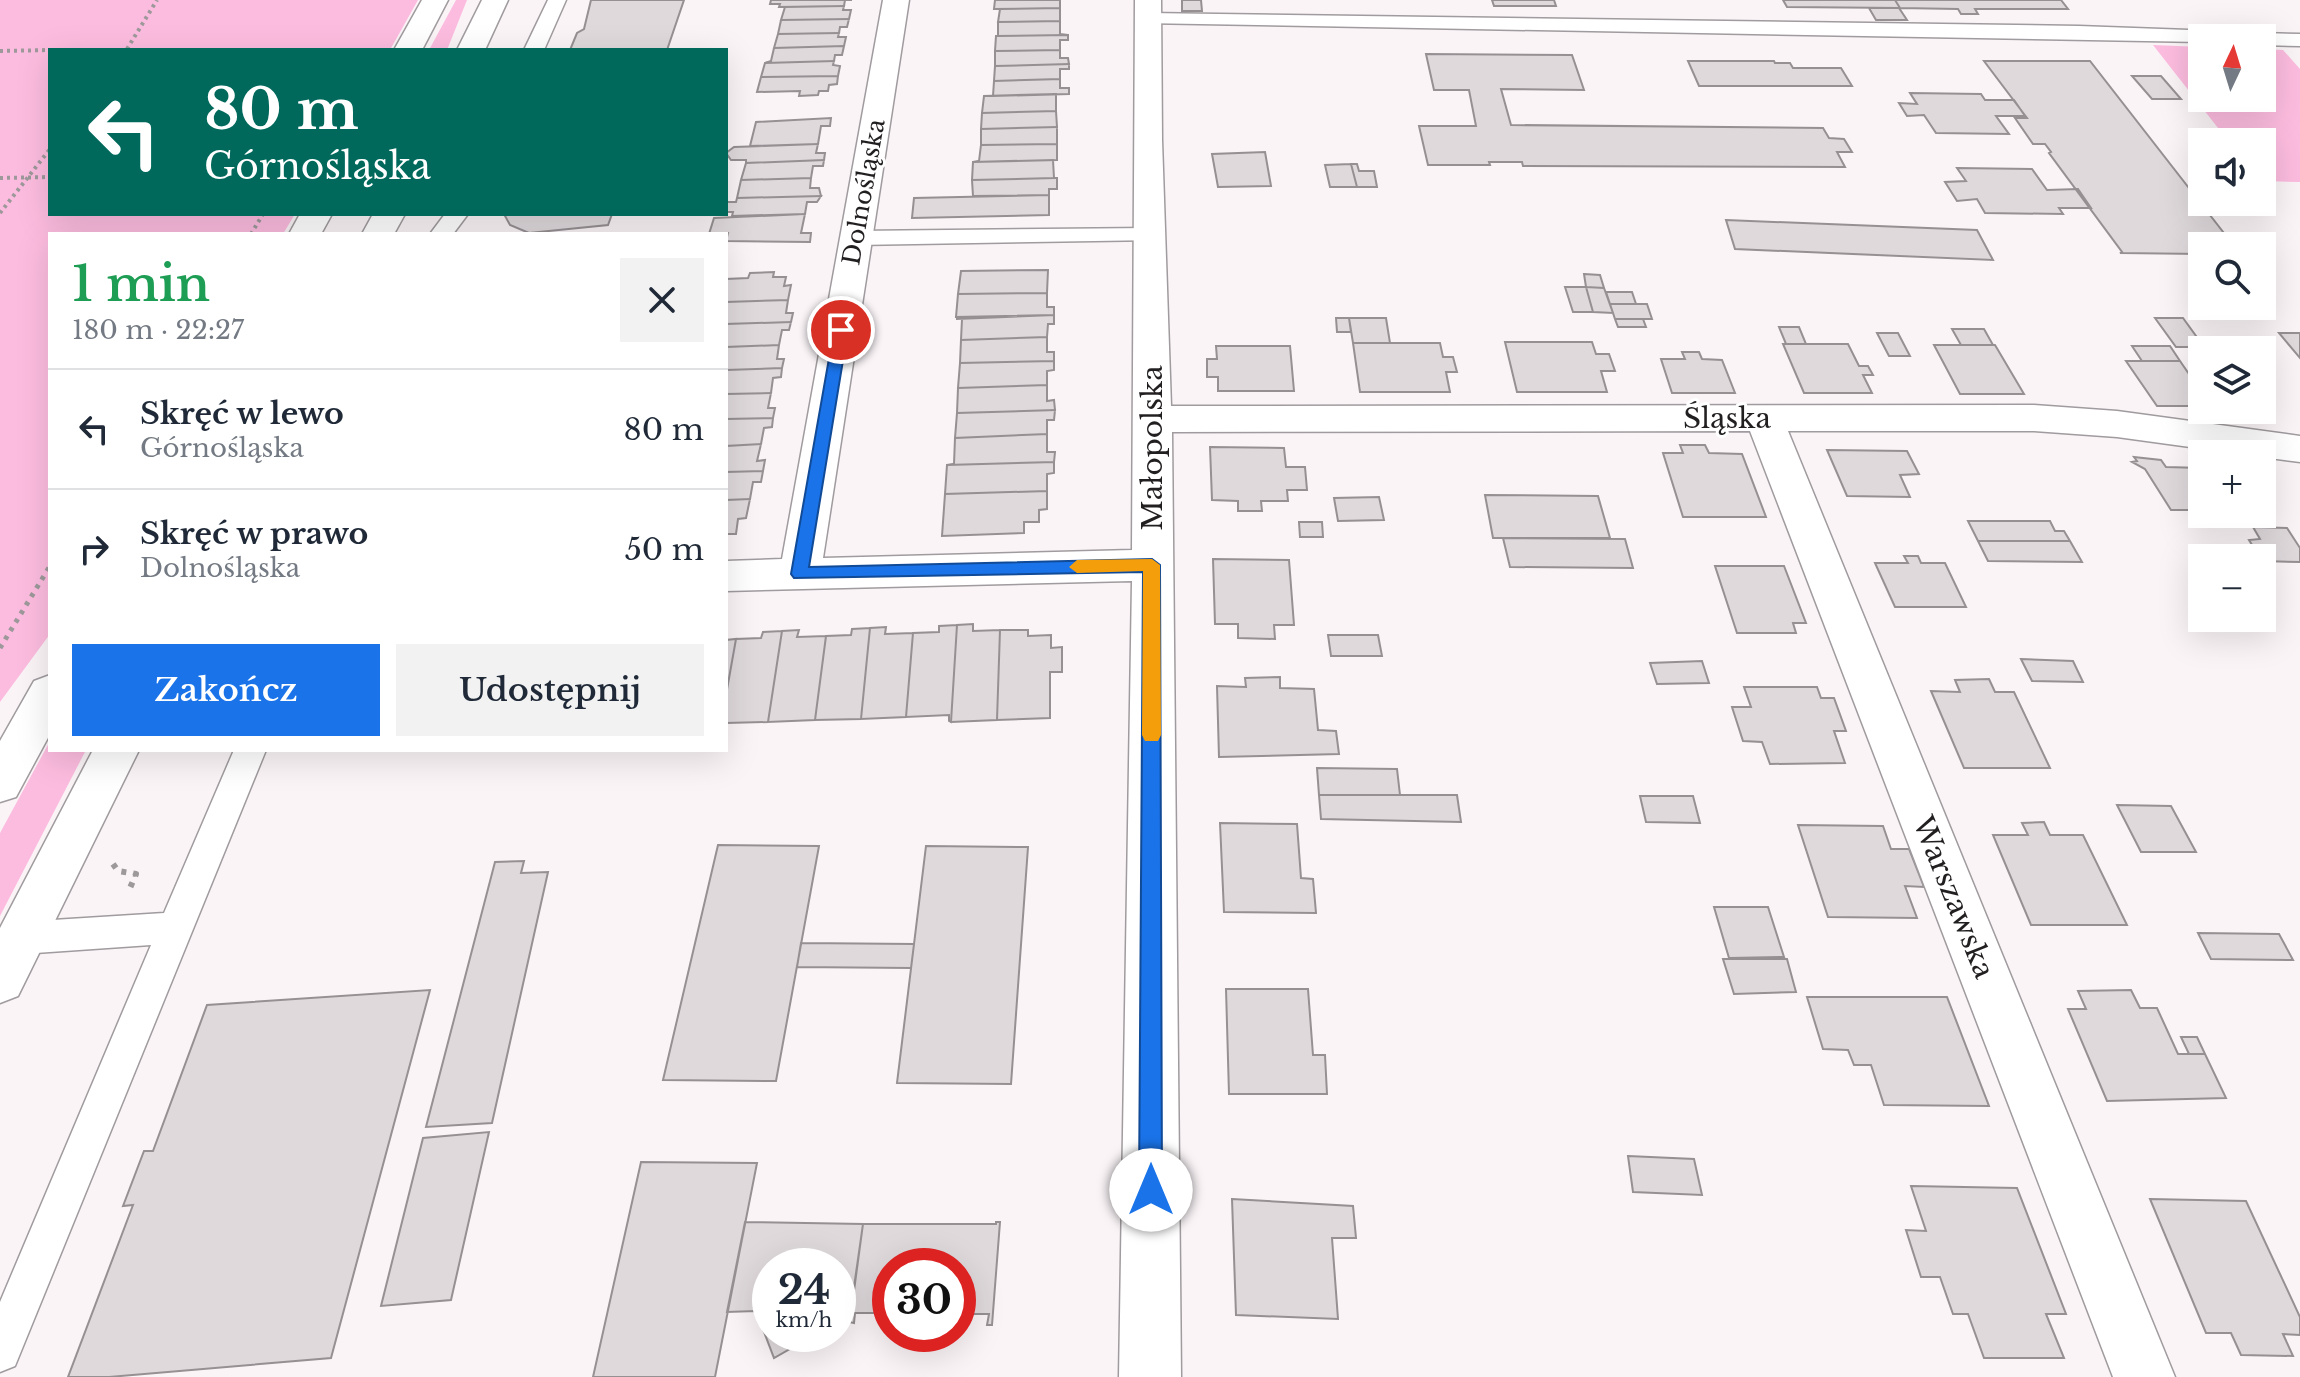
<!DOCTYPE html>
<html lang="pl">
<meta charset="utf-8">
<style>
body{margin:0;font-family:"Libre Baskerville",serif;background:#f2f2f3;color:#1f2937;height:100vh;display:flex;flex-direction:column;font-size:30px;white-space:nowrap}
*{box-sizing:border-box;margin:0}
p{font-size:26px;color:#747a83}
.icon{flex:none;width:44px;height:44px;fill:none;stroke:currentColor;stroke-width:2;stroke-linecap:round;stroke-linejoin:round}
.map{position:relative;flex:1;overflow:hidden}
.panel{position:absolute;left:48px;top:232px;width:680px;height:520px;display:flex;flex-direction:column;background:#fff;border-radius:0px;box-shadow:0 8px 32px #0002}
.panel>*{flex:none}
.hud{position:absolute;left:48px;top:48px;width:680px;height:168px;border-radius:0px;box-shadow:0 8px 32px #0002;background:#00695c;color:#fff;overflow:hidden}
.needle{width:52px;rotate:4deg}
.tools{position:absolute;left:2188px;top:24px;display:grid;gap:16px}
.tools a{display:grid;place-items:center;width:88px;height:88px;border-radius:0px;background:#fff;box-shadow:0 8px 32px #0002;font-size:40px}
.speed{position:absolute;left:752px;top:1248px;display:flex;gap:16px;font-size:40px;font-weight:700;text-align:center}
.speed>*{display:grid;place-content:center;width:104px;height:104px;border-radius:50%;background:#fff;box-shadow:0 8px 32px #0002;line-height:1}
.speed small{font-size:20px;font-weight:400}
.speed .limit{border:12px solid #d22;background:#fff;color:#111}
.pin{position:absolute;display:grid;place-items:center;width:68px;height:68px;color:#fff;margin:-34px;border:4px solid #fff;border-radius:50%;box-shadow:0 2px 8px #0007}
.me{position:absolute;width:88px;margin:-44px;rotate:0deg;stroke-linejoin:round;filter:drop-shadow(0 0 6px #0008)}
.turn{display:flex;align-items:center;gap:28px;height:168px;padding:0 24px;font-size:36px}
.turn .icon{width:104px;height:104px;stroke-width:2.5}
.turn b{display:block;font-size:56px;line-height:68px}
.round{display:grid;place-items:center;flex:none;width:84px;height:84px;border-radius:0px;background:#f2f2f3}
.headline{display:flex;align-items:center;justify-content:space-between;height:136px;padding:0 24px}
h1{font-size:48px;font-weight:600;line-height:60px;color:#1e9e55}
.action{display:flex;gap:16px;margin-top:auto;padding:16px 24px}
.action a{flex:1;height:92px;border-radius:0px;background:#1a73e8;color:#fff;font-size:32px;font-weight:600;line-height:92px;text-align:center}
.action a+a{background:#f2f2f3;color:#1f2937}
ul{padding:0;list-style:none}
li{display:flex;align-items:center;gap:24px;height:120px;padding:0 24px;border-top:2px solid #e0e1e3}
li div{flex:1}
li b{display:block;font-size:30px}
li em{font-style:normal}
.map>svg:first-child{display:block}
.green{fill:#fcbcdf}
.building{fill:#dfd9dc;stroke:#969093;stroke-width:2}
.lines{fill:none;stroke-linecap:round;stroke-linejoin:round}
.lane-casing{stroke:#a09b9e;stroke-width:3}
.street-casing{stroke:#a09b9e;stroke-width:3}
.secondary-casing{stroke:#a09b9e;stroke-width:3}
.path-far2{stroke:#9d989a;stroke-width:4;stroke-dasharray:3 4;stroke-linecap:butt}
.path-far1{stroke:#9d989a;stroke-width:5;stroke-dasharray:4 6;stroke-linecap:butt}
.path{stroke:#9d989a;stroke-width:6;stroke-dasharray:5 7;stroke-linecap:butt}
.lane{fill:#fff;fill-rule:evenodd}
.street{fill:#fff;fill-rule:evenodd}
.secondary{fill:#fff;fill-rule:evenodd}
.route{fill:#1a73e8;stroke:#114b97;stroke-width:2}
.slow{fill:#f59e0b}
.labels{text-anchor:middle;stroke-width:6;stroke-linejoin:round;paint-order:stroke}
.far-street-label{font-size:24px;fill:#221f20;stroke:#fff}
.street-label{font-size:28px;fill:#221f20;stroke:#fff}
</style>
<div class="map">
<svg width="2300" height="1377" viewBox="0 0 2300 1377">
<rect width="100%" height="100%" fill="#faf4f7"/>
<path class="green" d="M0,0H418L390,50H50V214H295L283,234H50V634L0,702Z
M456,0H467L447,50H429Z
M2153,45L2202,47V98H2262V49L2283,50L2300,69V182L2262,181V142H2229Z
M50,741V750H86L0,916V833Z"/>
<path class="building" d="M591,0H684L667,50H570L577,33L584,29Z
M771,0H852H845L844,6L779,7L780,4H770Z
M995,0H1060V8L994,9Z
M1182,0H1201L1202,11H1182Z
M1492,0H1554L1556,6H1494Z
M1783,0H1895L1900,8L1787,7Z
M1895,0H2061L2068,9H1975L1978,14H1961L1958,9L1900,8Z
M844,6L843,10H851L849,19L781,20L785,7Z
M1060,8V21L998,22L1000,9Z
M1869,8H1899L1907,20H1876Z
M849,19L847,27H840L839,33L778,34L781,20Z
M1060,21V34L1068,35L998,36V22Z
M839,33L838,37H846L844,46L774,48L778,34Z
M1068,35V40H1060V50L995,51L996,36Z
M844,46L842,55H835L834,61L765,63L771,61L774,48Z
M1060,50V58H1068L1069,64L995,66V51Z
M1426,54L1572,55L1584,90L1501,89L1511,125L1823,128L1829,138L1844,139L1852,152H1837L1845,167L1523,166L1522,162H1489L1490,165H1428L1419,126H1476L1469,90H1434Z
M834,61L833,65L840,66L838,76L761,77L765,63Z
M1688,61H1774L1775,63H1790L1793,68H1841L1852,86H1699Z
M1984,61H2090L2234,246H2202V254L2120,253L2122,252L2049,153L2051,152L2045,144H2033L2015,118H2027Z
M1069,64V69H1060V79L994,81L995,66Z
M838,76L837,84L829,85L828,91H819L818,95L799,96L800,91L757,92L761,77Z
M2132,76H2161L2181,99H2152Z
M1060,79V88H1069V94L993,96L994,81Z
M1910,93L1981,94L1985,100H2014L2025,116H1996L2009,134L1936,133L1924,115L1907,116L1899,103L1917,104Z
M1056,94V111L982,113L984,96Z
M1056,111L1057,127L981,129L982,113Z
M831,118L830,126H821L818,144L750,146L756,122Z
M1057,127V144L981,145V129Z
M818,144L816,153H825L824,160L746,163V160H731L726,153L734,147Z
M1057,144V160L973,162L979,161L981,145Z
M1265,152L1271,186L1218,187L1212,154Z
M824,160L823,166H813L811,178L741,180L746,163Z
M1053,160L1054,178L972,180L973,162Z
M1351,164L1357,187H1330L1325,165Z
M1351,164H1357L1359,171H1374L1377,187H1357Z
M1957,168L2032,169L2047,190L2078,189L2091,208H2059L2063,214L1985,213L1977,199L1957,201L1945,182L1966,181Z
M811,178L810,188H819L821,196L737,198L741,180Z
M1054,178H1057V189H1049V195L973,196L972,180Z
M1049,195V215L912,218L914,198Z
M821,196L817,202H807L805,214L732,216L733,212H726V202H736L737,198Z
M504,214H612L608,225L529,233L510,225Z
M805,214L801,233H811L810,242L726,241L728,233L709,234L714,218Z
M1726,220L1977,230L1993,260L1735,249Z
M1048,270L1047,293L958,294L961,271Z
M774,272L773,277H786L784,286L791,285L788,300L726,302V279L748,278L750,273Z
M1584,274L1600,275L1604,288L1586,287Z
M1565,287H1586L1593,312H1573Z
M1586,287L1604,288L1613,313L1593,312Z
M1606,292H1632L1636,304H1610Z
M1047,293V307H1054V315L956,317L958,294Z
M788,300L786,313H793L791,322L726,324V302Z
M1610,304H1647L1652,319H1615Z
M1054,315V324H1048L1047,337L961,340L962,319H956Z
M1336,318H1349L1351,332H1337Z
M1349,318H1386L1390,343H1353Z
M2155,318H2183L2204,347H2176Z
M1615,319H1643L1646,327H1618Z
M791,322L789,330H782L779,345L726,347V324Z
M1779,327H1799L1806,344H1786Z
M1952,329H1984L1993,345H1961Z
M1877,333H1898L1910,356H1889Z
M2279,333H2300V358Z
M1047,337V352H1054V361L960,363L961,340Z
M1505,342H1592L1596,354H1609L1615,371H1601L1607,392H1517Z
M1353,343H1440L1443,357H1453L1457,372H1446L1450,392H1360Z
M1783,344H1848L1859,366H1868L1873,375H1863L1872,393H1804Z
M779,345L777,359H784L782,368L726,370V347Z
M1934,345H1995L2024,394H1960Z
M1216,346H1290L1294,391H1218V377H1207V359H1217Z
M2132,346H2170L2180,361H2142Z
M1682,352H1699L1702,359L1722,360L1735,393H1672L1661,359H1685Z
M1054,361V370L1047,371V385L958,388L960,363Z
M2126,361H2180L2189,374H2202V406H2157Z
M782,368L781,377L773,378L771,393L726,394V370Z
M1047,385V401L1054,400L1055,410L957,413L958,388Z
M771,393L768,408H775L773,418L726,419V394Z
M1055,410L1054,420H1047V434L955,438L957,413Z
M773,418L772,427L764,428L761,444L726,446V419Z
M1047,434V452H1055L1054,462L947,465L954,464L955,438Z
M761,444L757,461L765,460L763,471L726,472V446Z
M1680,445H1705L1709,453L1742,454L1766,517H1683L1663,453H1683Z
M1210,447L1284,448L1286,467H1305L1307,490H1287L1288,501H1261L1262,511H1238V501L1212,500Z
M1827,450L1907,451L1919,474L1900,475L1910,497L1847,496Z
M2134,457L2161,460L2166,467L2202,468V510H2171L2145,469L2132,462L2137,461Z
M1054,462V473L1047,474V491L945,494L947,465Z
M763,471L761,482H753L750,499L726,500V472Z
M1047,491V509L1039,510V522H1024V533L942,536L945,494Z
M1485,495L1598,496L1610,538H1493Z
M1379,497L1384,520L1338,521L1334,498Z
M750,499L746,518L738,519L736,534H726V500Z
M1968,521H2050L2055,531H2064L2070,541H1978Z
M1299,522H1322L1323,537H1300Z
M2253,527L2287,528L2300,548V562L2262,561L2249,540L2260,539Z
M1503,538L1625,539L1633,568L1510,567Z
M1978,541H2070L2082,562L1988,561Z
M1904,556H1918L1921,563H1945L1966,607H1895L1875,563H1908Z
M1213,559L1289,560L1294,625H1274L1275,639L1238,638V624H1215Z
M1715,566H1784L1806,623H1793L1796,633H1737Z
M973,624V631L1000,630L997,720L951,722L957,625Z
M957,625L951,722L949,721V715L906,717L913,633L939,632V626Z
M886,627L885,634L913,633L906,717L861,719L870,628Z
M870,628L861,719L815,720L826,636L851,635L852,629Z
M799,630L797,637L826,636L815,720L768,722L782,631Z
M1000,630H1028V636L1051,635V648L1062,647V672H1050V718L997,720Z
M782,631L768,722L726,723V695L736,639L761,638L763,632Z
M1328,635H1378L1382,656H1331Z
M736,639L726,695V640Z
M2021,659L2073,661L2083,682L2032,681Z
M1702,661L1709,683L1657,684L1650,663Z
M1280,677V688L1314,689L1318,730L1336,731L1339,754L1219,757L1217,686L1246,687L1245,678Z
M1989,679L1995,692H2014L2050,768H1964L1931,691L1960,692L1955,680Z
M1744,687H1817L1821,698H1834L1846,731H1834L1845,763L1770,764L1762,742L1743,741L1732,707H1751Z
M1317,768L1397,769L1400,795H1319Z
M1319,795H1457L1461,822L1321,819Z
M1640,796H1693L1700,823L1646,822Z
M2117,805L2171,806L2196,852H2141Z
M2044,822L2050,835H2083L2127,925H2031L1993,835H2028L2022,823Z
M1220,823L1297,824L1301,878L1313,879L1316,913L1224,912Z
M1798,825L1883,826L1891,849H1909L1924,887L1905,886L1917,918L1828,917Z
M718,845L819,846L776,1081L663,1080Z
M926,846L1028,847L1011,1084L897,1083Z
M524,861L521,873L548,872L492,1123L426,1127L495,862Z
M1714,907H1768L1784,957L1729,958Z
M2198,933L2279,934L2293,960L2211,959Z
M801,943L914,944L911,968L797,967Z
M1723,959H1787L1796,992L1734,994Z
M1226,989H1308L1313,1055H1325L1327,1094H1229Z
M430,990L331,1358L109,1377H68L133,1205L123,1206L144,1151H153L207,1005Z
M2131,990L2140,1008H2157L2178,1054H2205L2226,1098L2107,1101L2068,1009H2086L2078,991Z
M1807,997H1947L1989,1106L1884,1105L1871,1065H1854L1848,1050L1823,1049Z
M2181,1037H2197L2205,1054H2189Z
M489,1132L451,1300L381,1306L423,1138Z
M1628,1156L1694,1159L1702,1195L1633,1192Z
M641,1162L757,1163L715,1377H593Z
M1911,1186L2017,1188L2066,1314H2046L2064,1358H1984L1968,1314H1953L1940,1277H1921L1906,1230L1926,1231Z
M1232,1199L1353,1206L1356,1238H1332L1338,1319L1236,1315Z
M2150,1199L2246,1201L2300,1317V1335L2283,1334L2293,1356L2241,1355L2231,1333H2206Z
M745,1222L863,1224L851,1313H847L838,1321V1266H770V1334H816L774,1358L756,1311L727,1312Z
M996,1222H1000L992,1325H987L989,1314H958V1266H890V1313H855L854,1323L849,1322L863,1224H996Z"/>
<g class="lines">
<defs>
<path id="lane" d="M548,0H566L544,50H524Z
M1148,13L2079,26L2244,32L2253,38L2262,33L2300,34V46L2262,45V38H2202V42L1141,23L1139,19Z
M445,214H468L453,234H430Z
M1149,228L1160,235L1157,240L856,245L845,238L856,231Z
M234,750H266L15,1366L0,1372V1302L151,945L21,954L9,949L4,938L9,927L21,922L164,913Z"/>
<path id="street" d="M883,0H909L823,558L1132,550L1135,0H1161L1162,140L1171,406L2034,405L2117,411L2300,436V462L2262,457V454H2241L2117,437L2034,431H1788L2175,1377H2113L1750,431L1172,432L1181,1377H1119L1132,581L726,591V561L782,559Z"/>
<path id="secondary" d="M422,0H448L422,50H394Z
M482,0H508L485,50H457Z
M300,214H332L321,234H289Z
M373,214H405L394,234H362Z
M50,675V734L16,797L0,802V741L34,681Z
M93,750H139L18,996L0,1003V928Z"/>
</defs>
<use href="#lane" class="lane-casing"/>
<use href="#street" class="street-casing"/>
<use href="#secondary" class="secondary-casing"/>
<path class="path-far2" d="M127,49L157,0
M60,50H127
M0,51L50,50
M0,178L50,177
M0,213L50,149
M251,234L263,214"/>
<path class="path-far1" d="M0,648L50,566"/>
<path class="path" d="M113,864L118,871L136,874L130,888"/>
<use href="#lane" class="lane"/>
<use href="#street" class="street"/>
<use href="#secondary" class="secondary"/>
</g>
<path class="route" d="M841,325L848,330L809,567L1152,559L1160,565L1162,1190L1159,1199L1151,1202L1142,1199L1139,1190L1143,572L794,578L791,574L834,330Z"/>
<path class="slow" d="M1152,559L1160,565L1161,735L1158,741H1145L1142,735L1143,571L1077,573L1069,567L1077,560Z"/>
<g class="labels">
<g class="far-street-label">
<text transform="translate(864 192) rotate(-80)" y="8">Dolnośląska</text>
</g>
<g class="street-label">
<text x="1727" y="428">Śląska</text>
<text transform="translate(1152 448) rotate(-90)" y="10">Małopolska</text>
<text transform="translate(1954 897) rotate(68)" y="10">Warszawska</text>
</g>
</g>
</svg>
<div class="tools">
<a><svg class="needle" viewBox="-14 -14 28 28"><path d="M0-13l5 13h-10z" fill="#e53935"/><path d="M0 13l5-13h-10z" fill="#747a83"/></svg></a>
<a><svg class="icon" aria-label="sound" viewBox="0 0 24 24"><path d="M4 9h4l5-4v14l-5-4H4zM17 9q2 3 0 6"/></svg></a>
<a><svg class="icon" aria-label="search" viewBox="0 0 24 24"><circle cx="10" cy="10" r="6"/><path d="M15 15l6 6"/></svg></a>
<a><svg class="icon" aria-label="layers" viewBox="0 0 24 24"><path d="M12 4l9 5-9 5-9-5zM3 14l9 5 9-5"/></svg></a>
<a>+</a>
<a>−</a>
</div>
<div class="speed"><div>24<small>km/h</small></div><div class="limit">30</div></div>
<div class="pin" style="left:841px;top:330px;background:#d93025"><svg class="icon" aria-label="arrive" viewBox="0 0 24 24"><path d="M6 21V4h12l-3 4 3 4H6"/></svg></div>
<svg class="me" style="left:1151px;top:1190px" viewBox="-20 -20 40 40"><circle r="19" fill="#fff"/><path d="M0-13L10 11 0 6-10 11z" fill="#1a73e8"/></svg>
<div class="hud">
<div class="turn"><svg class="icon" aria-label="left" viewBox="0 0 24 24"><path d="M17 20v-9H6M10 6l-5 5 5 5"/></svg><div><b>80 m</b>Górnośląska</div></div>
</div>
<section class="panel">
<div class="headline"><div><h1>1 min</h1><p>180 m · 22:27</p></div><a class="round"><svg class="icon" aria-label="close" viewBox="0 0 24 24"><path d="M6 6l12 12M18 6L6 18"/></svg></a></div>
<ul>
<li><svg class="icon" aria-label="left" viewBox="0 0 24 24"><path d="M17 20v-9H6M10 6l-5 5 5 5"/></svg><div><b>Skręć w lewo</b><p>Górnośląska</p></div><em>80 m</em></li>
<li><svg class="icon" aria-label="right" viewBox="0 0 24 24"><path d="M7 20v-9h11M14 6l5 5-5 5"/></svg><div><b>Skręć w prawo</b><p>Dolnośląska</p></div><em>50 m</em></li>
</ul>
<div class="action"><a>Zakończ</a><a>Udostępnij</a></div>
</section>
</div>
